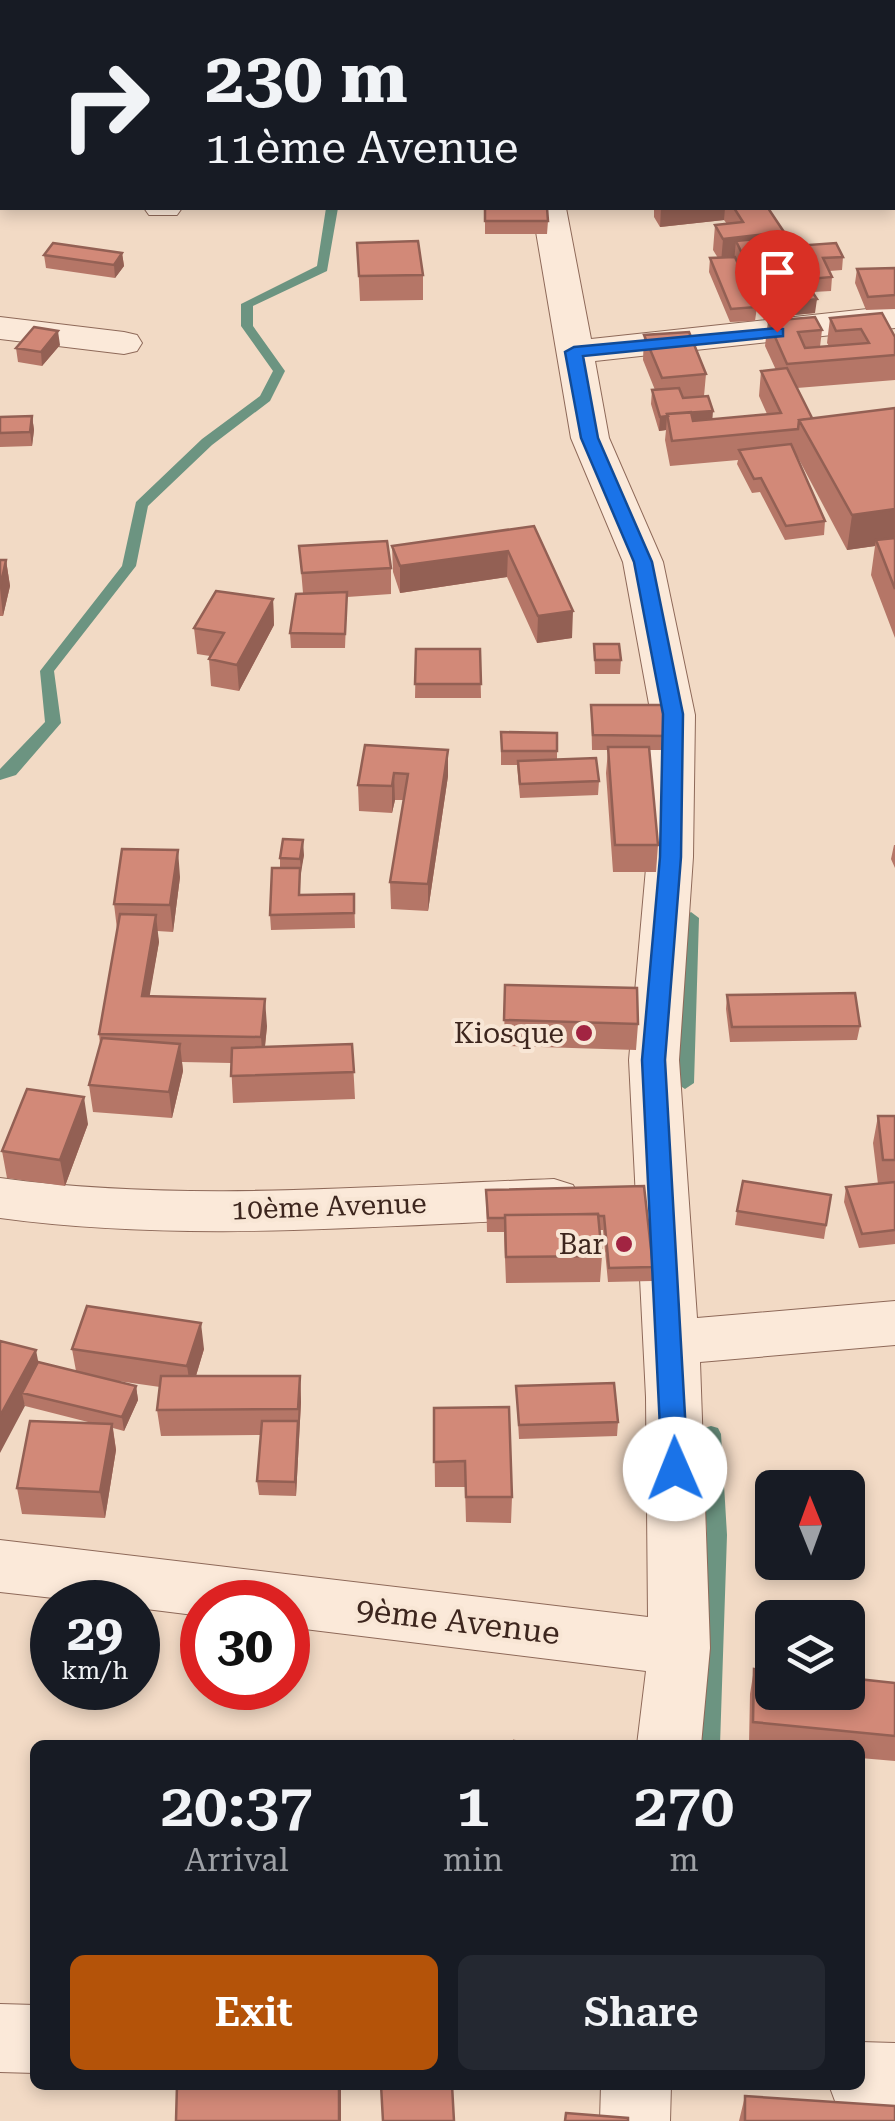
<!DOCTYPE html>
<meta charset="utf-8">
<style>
body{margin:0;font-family:"Roboto Serif",serif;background:#242831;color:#f1f3f6;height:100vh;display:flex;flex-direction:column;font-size:38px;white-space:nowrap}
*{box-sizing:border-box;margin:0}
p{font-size:32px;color:#9ea1a6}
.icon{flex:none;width:55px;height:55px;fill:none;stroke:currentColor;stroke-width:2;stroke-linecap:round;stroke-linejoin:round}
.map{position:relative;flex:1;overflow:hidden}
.details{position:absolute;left:30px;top:1740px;width:835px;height:350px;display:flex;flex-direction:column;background:#171b24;border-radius:15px;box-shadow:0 5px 15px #0003}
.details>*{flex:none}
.top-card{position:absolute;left:0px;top:0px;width:895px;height:210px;box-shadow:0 5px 15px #0003;background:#171b24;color:#f1f3f6;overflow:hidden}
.needle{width:65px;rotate:359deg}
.controls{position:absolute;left:755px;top:1470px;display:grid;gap:20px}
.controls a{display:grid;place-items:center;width:110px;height:110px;border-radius:15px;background:#171b24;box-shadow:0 5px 15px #0003;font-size:50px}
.speed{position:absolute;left:30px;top:1580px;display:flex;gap:20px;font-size:50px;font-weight:700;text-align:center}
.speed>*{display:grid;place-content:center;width:130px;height:130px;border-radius:50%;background:#171b24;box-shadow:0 5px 15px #0003;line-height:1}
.speed small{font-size:25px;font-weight:400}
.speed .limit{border:15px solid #d22;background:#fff;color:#111}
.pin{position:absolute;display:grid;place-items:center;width:85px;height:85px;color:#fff;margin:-102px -42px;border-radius:50% 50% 50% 0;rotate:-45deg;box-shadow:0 0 10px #0007}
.pin .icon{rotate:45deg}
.me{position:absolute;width:110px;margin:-55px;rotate:359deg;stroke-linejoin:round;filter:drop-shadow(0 0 8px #0008)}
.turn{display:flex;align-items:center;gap:35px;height:210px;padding:0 40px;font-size:45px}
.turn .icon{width:130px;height:130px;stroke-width:2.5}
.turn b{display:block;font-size:70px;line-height:85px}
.eta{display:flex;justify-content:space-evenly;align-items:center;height:170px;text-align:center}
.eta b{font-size:60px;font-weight:600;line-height:70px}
.button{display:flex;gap:20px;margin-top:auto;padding:20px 40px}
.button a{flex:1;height:115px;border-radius:15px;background:#b45309;color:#fff;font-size:40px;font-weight:600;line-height:115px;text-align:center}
.button a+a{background:#242831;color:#f1f3f6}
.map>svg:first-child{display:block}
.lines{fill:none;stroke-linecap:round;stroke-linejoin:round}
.stream{fill:#6c9481;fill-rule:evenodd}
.minor-casing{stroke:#8e6959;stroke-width:2}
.minor{fill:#fbe9d9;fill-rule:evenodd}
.wall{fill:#b57667}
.shaded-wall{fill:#936054}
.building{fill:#d28978;stroke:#936054;stroke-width:2.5}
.route{fill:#1a73e8;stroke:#114b97;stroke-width:2.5}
.poi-dot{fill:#a22442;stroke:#f8e6d5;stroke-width:4}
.labels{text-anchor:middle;stroke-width:8;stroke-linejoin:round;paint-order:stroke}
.poi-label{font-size:28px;fill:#3d261e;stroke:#f8e6d5;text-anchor:end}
.street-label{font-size:28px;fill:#3d261e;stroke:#f8e6d5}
.near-street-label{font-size:32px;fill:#3d261e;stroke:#f8e6d5}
</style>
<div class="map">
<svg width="895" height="2121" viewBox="0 0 895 2121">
<rect width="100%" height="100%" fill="#f2dac5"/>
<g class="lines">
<path class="stream" d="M393,0H404L405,2H395Z
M326,208H338L327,271L253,306V326L285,371L270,401L212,445L148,506L136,566L54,671L61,723L16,775L0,780V769L45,722L40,671L122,566L136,502L202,439L260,396L273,371L241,326V304L317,266Z
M691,912L699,918L694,1083L685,1089L676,1083L683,918Z
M711,1426L718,1428L721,1434L727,1535L720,1745H698L707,1535L701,1434L704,1428Z"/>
<defs>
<path id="minor" d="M486,0H516L517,2H487Z
M892,21H895V39H892Z
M0,49H2V67H0Z
M892,139H895V159H892Z
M0,169L2,170V190L0,189Z
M144,208H182L177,215H149Z
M532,208H566L591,339L895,306V328L595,361L609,438L663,562L695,715L693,857L679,1060L697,1318L895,1301V1345L700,1362L710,1648L701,1745H637L646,1671L288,1627V1602H202V1616L138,1608V1602H89L0,1592V1540L648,1617L646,1397L629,1060L647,857L651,715L623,562L571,438Z
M0,317L124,332L137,335L142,343L137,351L124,354L0,339Z
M0,1178C185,1203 369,1186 554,1179L573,1185L580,1199L573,1213L554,1219C368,1226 185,1243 0,1218Z
M0,2004L35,2005V2073L0,2072Z
M860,2042L895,2043V2113L860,2112L835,2101L829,2085H860Z
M601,2085H671L670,2121H600Z"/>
</defs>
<use href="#minor" class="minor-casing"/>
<use href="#minor" class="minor"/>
</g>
<path class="wall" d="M0,0H21L19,2H2V6H0Z
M67,0H124L122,2H93Z
M693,0H720V2H693Z
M892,38H895V101H892Z
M485,208L548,221L547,234H485Z
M654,208H768L783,237L794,246L843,257L842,270L829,271L832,277L831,291L813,292L815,313L794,315L790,308L789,316L764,319L755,303L757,307L755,321L730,322L709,272L710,258H718L713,250L715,225L727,224L724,220L660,227L654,217Z
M357,243L423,275V300L360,301Z
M122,253L124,266L115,278L46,268L44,255Z
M895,268V309L866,310L855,283L857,269Z
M830,318L895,337V380L797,388L812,418L895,408V638L871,575L875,546L847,550L796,454L825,521L824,535L785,540L760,492L752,493L737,464L738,460L670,466L665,440L666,430L659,431L651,404L652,390H655L643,360L644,335L706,374L704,396L712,420L767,414L759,396L761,371L776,370L765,346L768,321L822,330L820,347L829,346L827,343Z
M60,345L42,366L18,362L16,348Z
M32,416L34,430L32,446L0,447V417Z
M534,526L572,638L537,643L507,577L400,593L393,572L392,546Z
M299,546L391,568V594L347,597L345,648H291L290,633L303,593Z
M0,560H6L10,586L3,616H0Z
M273,599L274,625L239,691L211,686L209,659L210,656L197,654L194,628Z
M594,644L621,660L620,674H595Z
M416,649H480L481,698H415Z
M591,705L667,736L666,750H649L658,845L656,872H613L606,773L608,750H592Z
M501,732L557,733V760L599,781L598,795L520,798L517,765H501Z
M448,750V776L428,911L391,909L390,882L404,800H395L392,813L359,811L358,785Z
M894,845H895V868L891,859Z
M304,855L300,873V895L354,894L355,928L271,930L270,915L280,868V858Z
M180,877L173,932L157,931L159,942L149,996L267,1026L265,1047L352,1044L355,1099L233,1103L231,1063L182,1062L183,1071L172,1118L93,1112L89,1085L100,1044L99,1034L117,929L114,904Z
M505,985L638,1024L636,1050L504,1046Z
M727,995L860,1026L857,1040L730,1042L726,1009Z
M878,1116H895V1244L859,1248L844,1202L846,1187L878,1184L873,1143Z
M88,1124L65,1186L7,1178L2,1151Z
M644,1186L653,1267L652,1281L608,1282L603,1230H600L602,1256L600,1282L506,1283L504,1232H487L486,1190Z
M831,1195L824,1239L735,1225L737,1211Z
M0,1341L38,1362L76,1371L72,1349H204L196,1376H300L301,1402L296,1496L259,1495L257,1481L261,1435L161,1436L157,1410L160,1387L111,1380L136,1386L138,1400L124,1431L113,1428L116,1450L105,1518L22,1514L17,1488L92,1423L25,1406Z
M516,1386L618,1422L617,1436L519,1439Z
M434,1408L512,1497L511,1523L466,1522L465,1487H435Z
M754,1669L895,1683V1761L860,1758V1745H749L750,1694Z
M745,2096L895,2121H739Z"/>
<path class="shaded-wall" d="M661,208H725L724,220L660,227Z
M784,232L781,257L736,241L734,262L721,263L723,239Z
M122,253L124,266L115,278L114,265Z
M817,299L815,313L794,315L796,302Z
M791,303L789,316L764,319L765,305Z
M58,331L60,345L42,366L41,352Z
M713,411L712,425L668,416Z
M32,416L34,430L32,446L30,432Z
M667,416L666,430L659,431L660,417Z
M895,509V543L876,540L875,546L847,550L852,515Z
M508,551L507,577L400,593V566Z
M6,560L10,586L3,616L0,588Z
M273,599L274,625L239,691L237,665Z
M573,611L572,638L537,643L538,616Z
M448,750V776L428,911V884Z
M394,773L395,800L392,813V786Z
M303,840L304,855L301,873L300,859Z
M178,850L180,877L173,932L170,905Z
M156,915L159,942L145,1023L142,996Z
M265,999L267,1026L263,1064L261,1037Z
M180,1044L183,1071L172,1118L169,1092Z
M84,1097L88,1124L65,1186L60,1160Z
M201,1323L204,1349L191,1392L187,1366Z
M36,1350L41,1376L22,1393L25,1406L0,1453V1416Z
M300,1376L301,1402L296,1496L295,1482Z
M136,1386L138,1400L124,1431L122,1417Z
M112,1424L116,1450L105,1518L100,1492Z
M339,2085H341V2121H339Z"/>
<path class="building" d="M651,0H687L688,2H652Z
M892,38H895V77H892Z
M485,208H547L548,221H485Z
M734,208H768L784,232L723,239L715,225L743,222Z
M789,236L805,266L750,270L736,241Z
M418,241L423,275L359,276L357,243Z
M53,243L122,253L114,265L44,255Z
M836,243L843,257L823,258L832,277L809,279L804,270L805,266L794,246Z
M735,257L757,307L731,309L710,258Z
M895,268V295L868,297L857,269Z
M805,281L817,299L796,302L785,283Z
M779,282L791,303L765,305L754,285Z
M882,313L895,337V355L787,364L768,321L815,317L822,330L798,332L805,348L869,343L861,329L836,331L830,318Z
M34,327L58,331L41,352L16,348Z
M689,332L706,374L662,378L644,335Z
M787,368L812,418L799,420L798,429L672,441L667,414L691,412L693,421L781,413L761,371Z
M679,388L683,398L708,396L713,411L667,414L668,416L660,417L652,390Z
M895,408V509L852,515L799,420Z
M32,416L30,432L0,433V417Z
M791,444L825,521L786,526L761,478L754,479L739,450Z
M534,526L573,611L538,616L508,551L400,566L392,546Z
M895,538V589L876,540Z
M387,541L391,568L302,573L299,546Z
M0,560H6L0,588Z
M216,591L273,599L237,665L209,659L224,633L194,628Z
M347,592L345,634L290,633L296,594Z
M594,644H619L621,660H595Z
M416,649H480L481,684H415Z
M591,705H664L667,736L593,735Z
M501,732L557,733V751H502Z
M365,745L448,750L428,884L390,882L408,774L394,773L392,786L358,785Z
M608,747H649L658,845H615Z
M596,758L599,781L520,784L518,761Z
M283,839L303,840L300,859L280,858Z
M122,849L178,850L170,905L114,904Z
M272,868H300L299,895L354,894V913L270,915Z
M120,914L156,915L142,996L265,999L261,1037L99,1034Z
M505,985L637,988L638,1024L504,1020Z
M855,993L860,1026L732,1027L727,995Z
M102,1038L180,1044L169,1092L89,1085Z
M352,1044L354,1072L231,1076L232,1048Z
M27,1089L84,1097L60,1160L2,1151Z
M878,1116H895V1160H883Z
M743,1181L831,1195L826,1225L737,1211Z
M895,1182V1230L862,1234L846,1187Z
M644,1186L653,1267L609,1268L604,1216H599L598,1214L505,1215V1218H488L486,1190Z
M598,1214L602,1256L506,1257L505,1215Z
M87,1306L201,1323L187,1366L72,1349Z
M0,1341L36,1350L0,1416Z
M38,1362L136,1386L122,1417L22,1393Z
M161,1376H300L298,1409L157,1410Z
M614,1383L618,1422L519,1425L516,1386Z
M509,1407L512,1497H466L465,1461L434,1462V1408Z
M30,1421L112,1424L100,1492L17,1488Z
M262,1421H298L295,1482L257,1481Z
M754,1669L772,1671V1692H848V1678L895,1683V1736L753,1722Z
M514,1741L542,1745H513Z
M180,1743L226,1744L179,1745Z
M177,2085H339V2121H176Z
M381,2085H452L454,2121H383Z
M745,2096L895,2106V2121H745Z
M566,2113L628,2118V2121H565Z"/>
<path class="route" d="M777,328L783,329V336L583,356L598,438L652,562L683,714L681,857L665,1060L688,1469L675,1480L662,1469L642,1060L660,857L663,714L634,562L581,438L565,352L574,347Z"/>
<g class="poi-dot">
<circle cx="584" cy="1033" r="10"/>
<circle cx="624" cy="1244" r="10"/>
</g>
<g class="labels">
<g class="poi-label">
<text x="564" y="1043">Kiosque</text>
<text x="604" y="1254">Bar</text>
</g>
<g class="street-label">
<text transform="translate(329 1206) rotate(-2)" y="10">10ème Avenue</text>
</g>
<g class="near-street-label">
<text transform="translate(458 1621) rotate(7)" y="11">9ème Avenue</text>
</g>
</g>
</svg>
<div class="controls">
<a><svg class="needle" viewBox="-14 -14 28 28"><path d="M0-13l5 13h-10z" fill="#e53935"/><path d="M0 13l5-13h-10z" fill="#9ea1a6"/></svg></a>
<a><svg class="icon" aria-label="layers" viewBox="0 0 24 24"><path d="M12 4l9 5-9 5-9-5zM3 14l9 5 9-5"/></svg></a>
</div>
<div class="speed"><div>29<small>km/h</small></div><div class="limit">30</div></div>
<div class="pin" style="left:777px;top:332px;background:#d93025"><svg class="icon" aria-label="arrive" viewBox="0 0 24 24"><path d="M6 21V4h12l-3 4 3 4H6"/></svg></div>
<svg class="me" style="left:675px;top:1469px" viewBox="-20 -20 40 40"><circle r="19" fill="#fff"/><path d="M0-13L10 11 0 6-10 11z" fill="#1a73e8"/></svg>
<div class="top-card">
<div class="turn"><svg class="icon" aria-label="right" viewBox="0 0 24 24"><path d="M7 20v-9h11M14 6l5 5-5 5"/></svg><div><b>230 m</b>11ème Avenue</div></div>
</div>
<section class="details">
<div class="eta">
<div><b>20:37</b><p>Arrival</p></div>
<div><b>1</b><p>min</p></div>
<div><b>270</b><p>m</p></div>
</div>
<div class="button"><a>Exit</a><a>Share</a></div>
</section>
</div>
